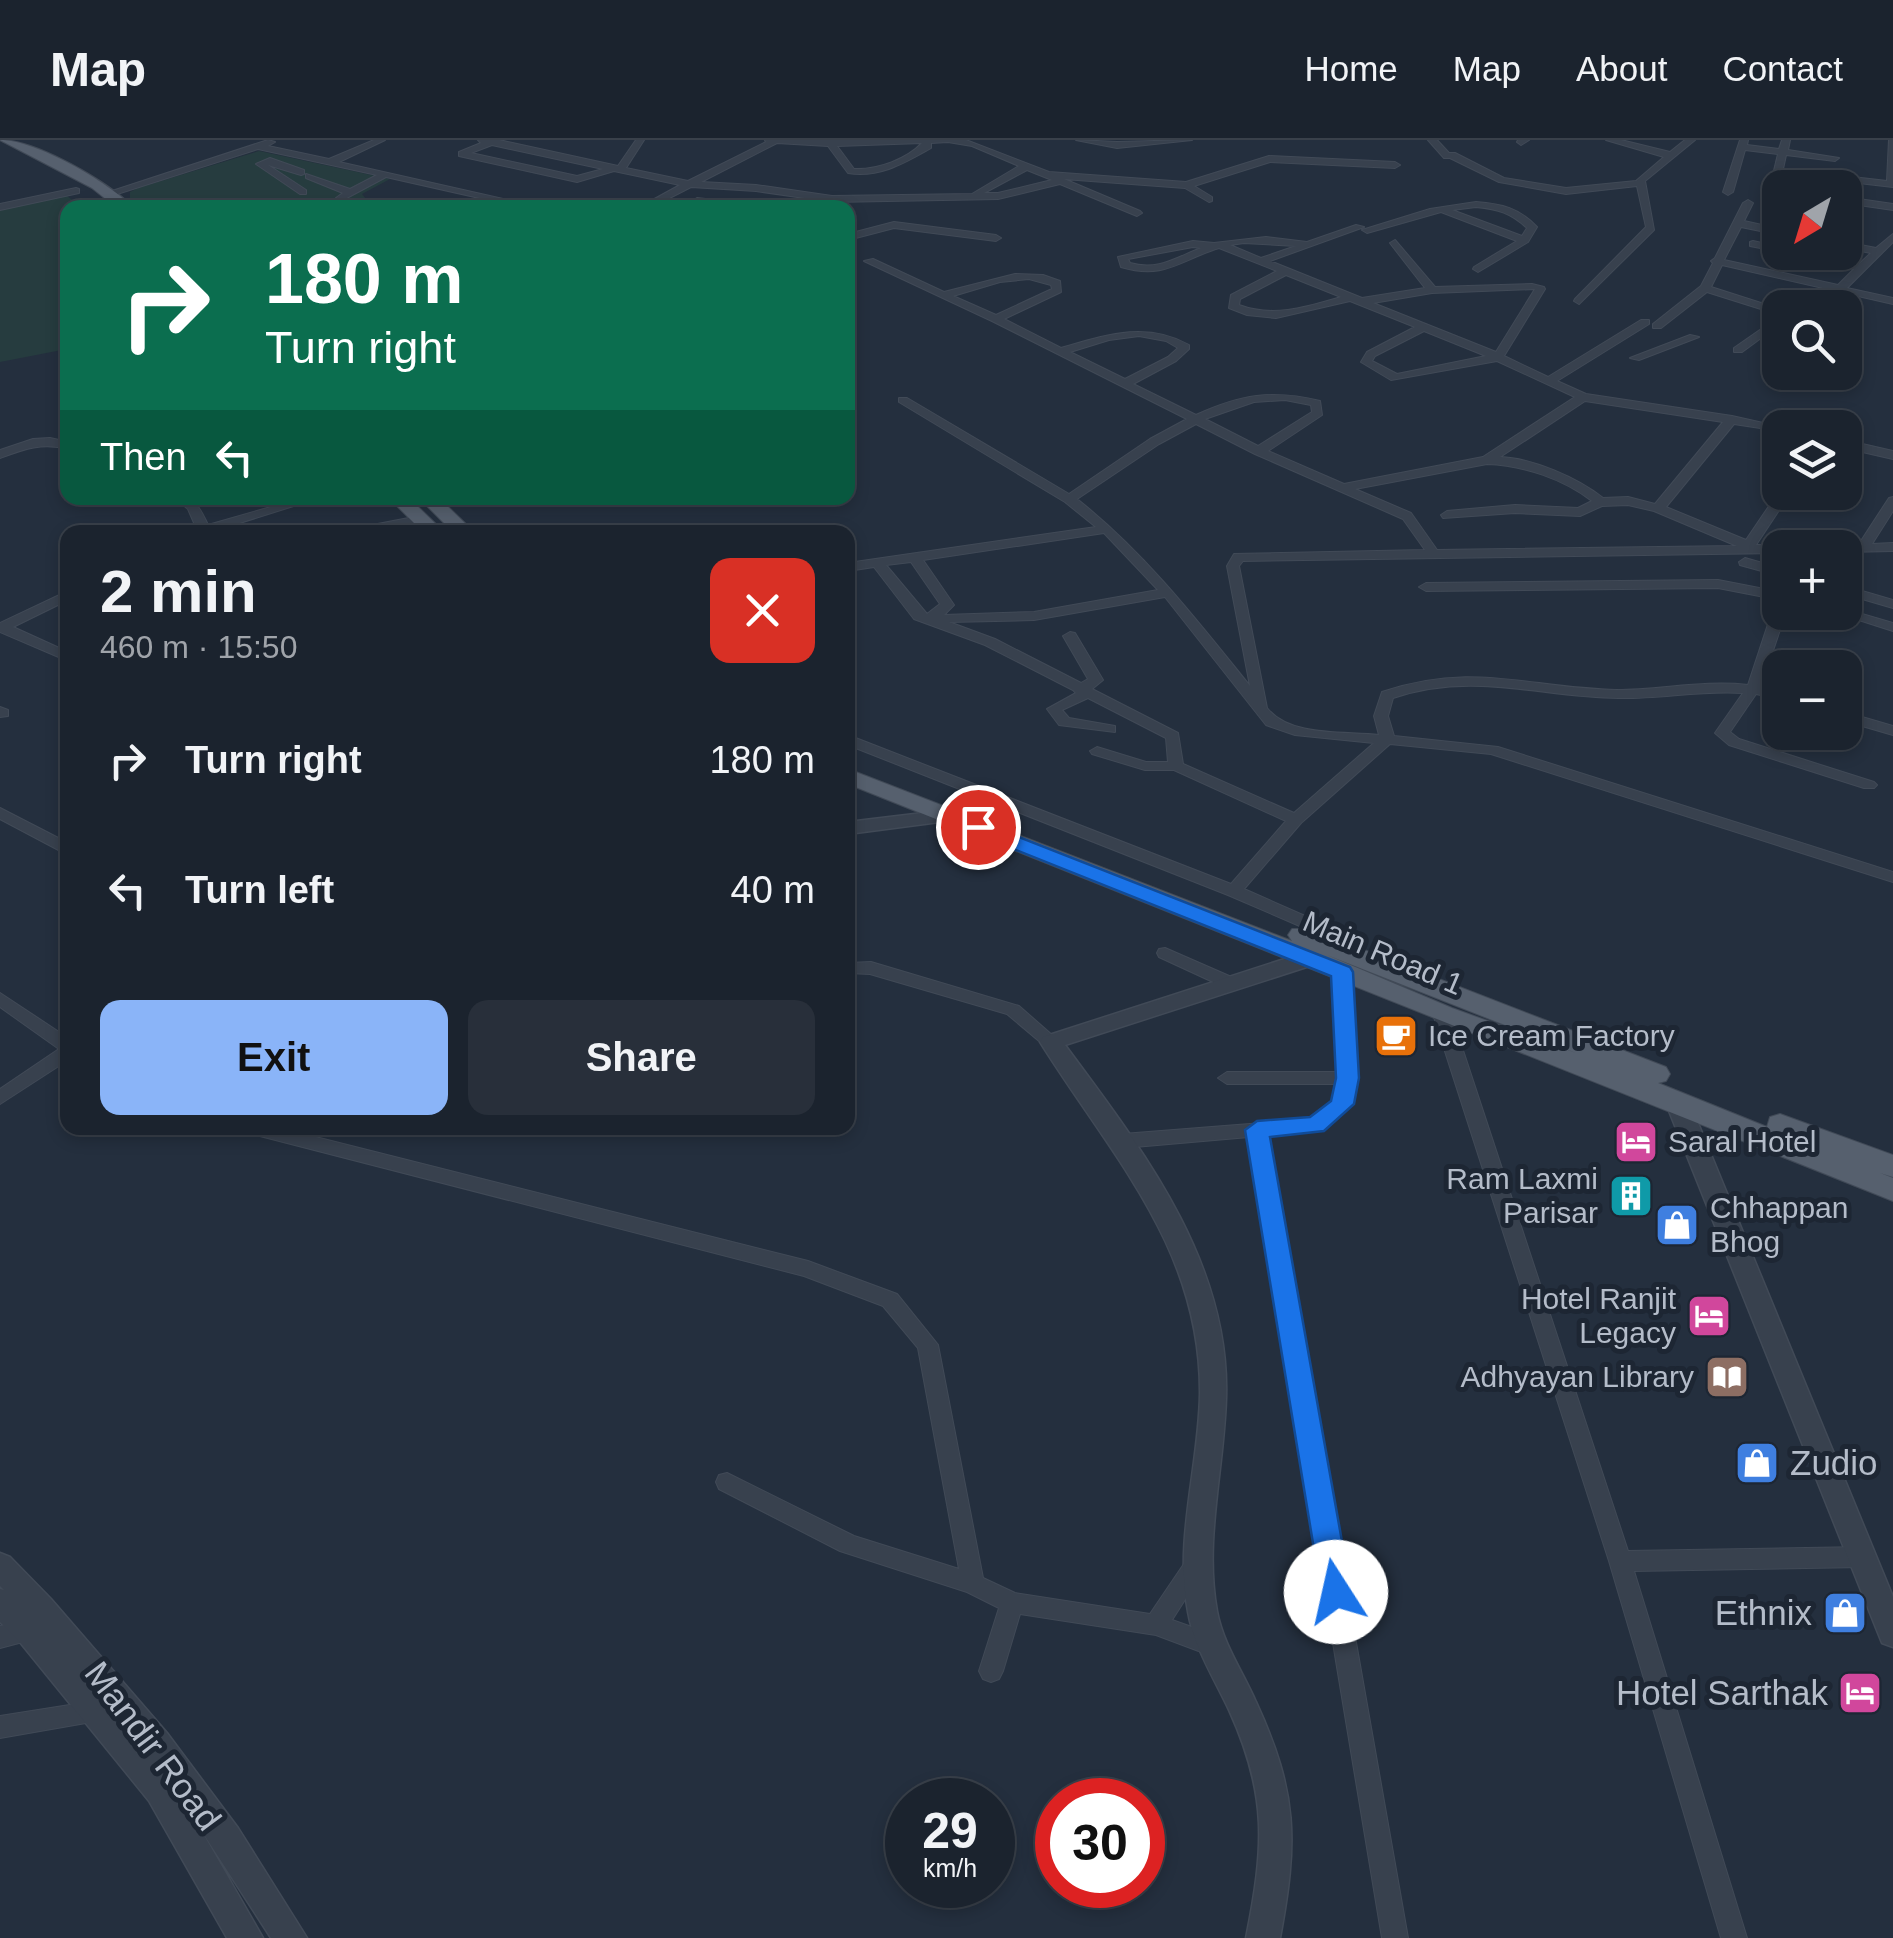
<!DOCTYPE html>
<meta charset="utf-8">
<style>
body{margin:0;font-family:Helvetica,sans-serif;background:#282f3a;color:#f1f3f6;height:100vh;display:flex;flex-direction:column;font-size:38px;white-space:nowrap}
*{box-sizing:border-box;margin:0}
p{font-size:32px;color:#a0a4aa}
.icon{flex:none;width:55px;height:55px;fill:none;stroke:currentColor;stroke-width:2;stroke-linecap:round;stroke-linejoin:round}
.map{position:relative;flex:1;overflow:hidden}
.details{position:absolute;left:60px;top:385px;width:795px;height:610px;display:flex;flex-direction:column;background:#1b232e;border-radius:20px;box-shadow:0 5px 15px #0003,0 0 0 2px #39404a}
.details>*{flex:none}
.banner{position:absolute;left:60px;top:60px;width:795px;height:305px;border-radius:20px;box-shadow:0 5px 15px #0003,0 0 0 2px #39404a;background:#0b6e4f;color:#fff;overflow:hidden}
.needle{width:65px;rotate:218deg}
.buttons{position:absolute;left:1762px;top:30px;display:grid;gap:20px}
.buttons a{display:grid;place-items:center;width:100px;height:100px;border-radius:20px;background:#1b232e;box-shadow:0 5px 15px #0003,0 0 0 2px #39404a;font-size:50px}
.speed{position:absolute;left:885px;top:1638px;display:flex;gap:20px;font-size:50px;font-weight:700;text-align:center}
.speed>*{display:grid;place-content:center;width:130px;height:130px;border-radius:50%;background:#1b232e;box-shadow:0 5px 15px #0003,0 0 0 2px #39404a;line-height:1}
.speed small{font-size:25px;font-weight:400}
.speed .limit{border:15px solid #d22;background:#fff;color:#111}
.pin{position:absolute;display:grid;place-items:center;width:85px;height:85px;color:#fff;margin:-42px;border:5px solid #fff;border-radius:50%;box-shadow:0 2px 10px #0007}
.me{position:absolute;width:110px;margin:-55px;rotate:350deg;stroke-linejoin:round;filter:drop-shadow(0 0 8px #0008)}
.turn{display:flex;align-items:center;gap:35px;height:210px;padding:0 40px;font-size:45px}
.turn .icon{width:130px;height:130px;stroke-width:2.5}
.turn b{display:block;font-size:70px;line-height:85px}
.then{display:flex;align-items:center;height:95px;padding:0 40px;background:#0003;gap:20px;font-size:38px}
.round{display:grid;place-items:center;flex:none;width:105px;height:105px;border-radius:20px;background:#282f3a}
.overview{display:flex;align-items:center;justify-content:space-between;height:170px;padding:0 40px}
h1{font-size:60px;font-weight:800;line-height:75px}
.button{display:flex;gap:20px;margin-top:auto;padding:20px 40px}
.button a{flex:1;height:115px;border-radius:20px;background:#8ab4f8;color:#111;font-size:40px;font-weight:800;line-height:115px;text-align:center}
.button a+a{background:#282f3a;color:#f1f3f6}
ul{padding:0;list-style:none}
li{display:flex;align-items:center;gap:30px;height:130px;padding:0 40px}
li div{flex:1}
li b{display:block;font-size:38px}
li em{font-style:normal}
header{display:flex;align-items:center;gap:60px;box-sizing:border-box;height:140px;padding:0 50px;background:#1b232e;border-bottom:2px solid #39404a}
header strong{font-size:48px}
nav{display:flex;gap:55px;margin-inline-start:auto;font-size:35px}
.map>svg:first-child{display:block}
.green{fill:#263c3f}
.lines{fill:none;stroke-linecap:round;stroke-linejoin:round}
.minor-casing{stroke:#414a57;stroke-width:2}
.tertiary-casing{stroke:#414a57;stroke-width:3}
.primary-casing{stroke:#414a57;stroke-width:2}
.minor{fill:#38414e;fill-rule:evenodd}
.tertiary{fill:#38414e;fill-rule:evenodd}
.primary{fill:#56606e;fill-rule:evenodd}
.route{fill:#1a73e8;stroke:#114b97;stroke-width:2.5}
.labels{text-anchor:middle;stroke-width:10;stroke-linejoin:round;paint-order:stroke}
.street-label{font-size:30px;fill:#b4bcc9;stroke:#1d2633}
.poi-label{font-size:30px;fill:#b4bcc9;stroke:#1d2633;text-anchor:start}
.near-poi-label{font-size:35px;fill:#b4bcc9;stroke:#1d2633;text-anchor:end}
.near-street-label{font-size:35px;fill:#b4bcc9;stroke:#1d2633}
</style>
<header>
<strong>Map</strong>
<nav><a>Home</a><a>Map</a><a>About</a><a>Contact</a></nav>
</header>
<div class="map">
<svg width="1893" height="1798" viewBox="0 0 1893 1798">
<rect width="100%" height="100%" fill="#242f3e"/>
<path class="green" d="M259,11L390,39L362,54L366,59L415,67L137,68L130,58V52L138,48Z
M66,55L81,67L68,68L67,209L0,222V65Z"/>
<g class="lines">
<defs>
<path id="minor" d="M268,0L275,2L268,6L329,19L374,0H385L339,22L543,68H524L386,37L341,61L336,58L343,53L306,38V34L350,49L377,35L258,9L114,55L106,53Z
M478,0H499L618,26L636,0H644L626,28L688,41L766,2L765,0H966L1049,32L1186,42L1269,16L1395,22L1400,25L1395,28L1270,22L1194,46L1212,57V61L1209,62L1185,48L1064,39L1140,71L1142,73L1137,76L1060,44L998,59L832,62L756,51L691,47L650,68H638L680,45L614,31L577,42L459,16V12L481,3ZM948,2L972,6L1019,26L972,54L832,56L756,45L701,42L777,3L828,6L848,33C880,38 904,23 931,8V3ZM922,3C907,19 878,30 854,29L837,6ZM492,5L603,29L577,36L471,13ZM1027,30L1052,40L998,53H984Z
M1076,0L1117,2L1192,0L1117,8Z
M1428,0H1437L1449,13H1455L1504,38L1566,48L1636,41L1664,17L1606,0H1621L1670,12L1685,0H1695L1645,41L1654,90L1579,164L1574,161L1575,159L1646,87L1637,46L1566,54L1499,42L1450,18H1444Z
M1518,0H1529L1521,5L1517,2Z
M1740,0H1748L1747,5L1779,9L1782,0H1790L1788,10L1839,18L1835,21L1786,15L1783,29L1887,41L1889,0H1893V47L1781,34L1773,66L1765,68L1778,14L1745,10L1733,52L1728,55L1723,52Z
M270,18L304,30V34L301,35L268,25L306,50V54H300L256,24Z
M76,48L79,49V53L0,70V64Z
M1845,57L1893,64V70L1845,63Z
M697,58L758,65L762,68L694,63L692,61Z
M1748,60L1753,63L1744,81L1780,89V95L1741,87L1724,120L1838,145L1854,129L1787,112H1807L1859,124L1871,113L1845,108V102L1876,108L1893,94V102L1847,148L1893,158V164L1722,125L1711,147L1780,169V175L1707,152L1661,188H1653V184L1701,146L1713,123L1711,121L1715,118L1743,63Z
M1476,62C1502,64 1519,68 1537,87L1528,102L1478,132L1473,129L1474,127L1517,101L1441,72L1367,93L1362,90L1430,69ZM1476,67C1498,69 1511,73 1527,88L1522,96L1452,70Z
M894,82L996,95L1001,98L996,101L894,88L848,100V94Z
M1356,85L1364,87L1270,121L1362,158L1425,148L1390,103L1395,100L1435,147L1532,144L1544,147L1545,149L1504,216L1548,237L1641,180H1649V184L1557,241L1586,254L1732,276L1785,288H1780V291L1734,284L1666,367L1746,400L1780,350L1791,352L1756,405L1859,404L1889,358L1893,357V371L1872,404L1893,403V411L1845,412V408H1780V413L1243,421L1239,426L1267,568C1290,597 1344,591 1379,595L1374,576L1382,552C1474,521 1527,548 1617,550C1661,550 1704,540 1748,545L1773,469L1780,465V472H1786L1761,546L1780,551V559L1756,554L1730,592L1739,599L1874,642L1877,645L1874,648H1864L1729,605L1715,593L1743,553C1701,550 1660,559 1618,558C1539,557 1473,531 1393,558L1388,576L1394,596L1498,607L1893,732V742L1491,614L1390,604L1301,683L1244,749L1321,783L1332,804L1324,809L1318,808L1309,790L1228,755L848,605V596L853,597L1231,744L1286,681L1174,630H1145L1092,614L1090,611L1097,607L1146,622H1168L1166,598L1088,558L1062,570L1069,578L1115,586V592L1059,585L1047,569L1076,553L1073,550L985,505L914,479L874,427L848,431V423L1096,387L1065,362L899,262V258H907L1069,354L1150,299L1187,279L992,181L864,121L873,119L944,152L1015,134L1043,135L1060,141L1061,152L1004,179L1061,208C1106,195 1146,181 1189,205V209L1176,221L1133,244L1196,275C1240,255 1272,249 1320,261L1322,275L1268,311L1344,344L1483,317L1575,257L1497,221L1391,240L1361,222L1367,212L1415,187L1350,161L1276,178L1247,175L1229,168L1231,155L1277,131L1219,108C1180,120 1165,140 1121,127L1118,117L1193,101L1214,103L1266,97L1307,102ZM1244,103L1296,106L1261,118L1230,105ZM1193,107L1201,108C1175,118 1158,131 1130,123L1128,119ZM1286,135L1341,157C1307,167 1273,178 1239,165L1240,159ZM1029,139L1051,145L1052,149L996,175L953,156L1000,142ZM1535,149L1496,212L1373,163L1432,153ZM1424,191L1486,216L1397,234L1372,221L1375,216ZM1139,196L1166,201L1178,208L1168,217L1125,239L1070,212L1109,200ZM1285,260L1311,265L1312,272L1258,306L1205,279L1254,262ZM1585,261L1723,282L1655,364L1628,357L1603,358C1578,338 1532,318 1500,317ZM1196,284L1255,314L1403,379L1425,410L1234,414L1227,426L1250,546C1196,479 1145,413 1077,359L1159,304ZM1487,324C1523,325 1564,339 1592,361L1578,368L1515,365L1447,371L1441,375L1443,378L1515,373L1580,376L1602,366L1628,365L1654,371L1737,406L1437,410L1411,373L1355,349ZM1104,393L1158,450L1034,472L944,475L954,465L923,420ZM911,422L940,464L927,474L886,425ZM1165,457L1266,585L1295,595L1374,603L1294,673L1183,624L1178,593L1092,549L1103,540L1075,493L1070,492L1063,496L1088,539L1081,543L995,499L949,482L1034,480Z
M1753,101L1780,107L1782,112L1750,106V102Z
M1780,176V184L1742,212H1734V208Z
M1690,195L1699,197L1639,220L1630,218Z
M50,298L68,302V309C42,302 24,309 0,318V310L33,299Z
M1845,300L1893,311V319L1845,308Z
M175,358C195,356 200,368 208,385L302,358H319L211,392H198L188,369Z
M419,376L423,377V383L374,392H351L357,388Z
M1745,418L1780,428V436L1740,425L1739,422Z
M1718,440L1780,452V460L1718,448L1426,451L1419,447L1426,443Z
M1845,446L1893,460V468L1845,454Z
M68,451V460L13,487L68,512V521L0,492V483Z
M1845,469L1893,483V491L1834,472H1845Z
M0,567L8,570V576L0,577Z
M1845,572L1893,586V595L1845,581Z
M0,668L68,703V715L0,679Z
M1165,808L1236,839L1238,843L1236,847H1224L1159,817L1157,813L1159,809Z
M871,822L1019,866L1060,902L1051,908L1045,906L1007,874L870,834L848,833V823Z
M1342,826L1350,832L1357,938L1351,965L1322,990L1267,996L1408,1798H1382L1249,997L1123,1008L1116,1006L1114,1001L1116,996L1123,994L1312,979L1334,962L1338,944H1227L1218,938L1227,932H1339L1334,832Z
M0,853L68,898V920L0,964V949L59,909L0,867Z
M1442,868L1451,874L1628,1411L1863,1407L1871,1410L1874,1417L1871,1424L1863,1427L1634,1431L1747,1798H1721L1609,1421L1433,874Z
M247,988H280L808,1121L897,1154L938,1205L983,1438L1015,1453L1150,1474L1190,1415L1198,1412L1206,1415L1209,1422L1172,1480L1220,1497L1224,1505L1220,1513L1212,1516L1156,1495L1020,1474L1003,1531L999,1539L991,1542L983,1539L979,1531L999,1468L967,1452L840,1411L719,1349L716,1342L719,1335L727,1333L854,1396L959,1429L918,1208L883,1166L804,1136L256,995L250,993Z
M30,1480L38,1484L42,1491L38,1498L0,1508V1486Z
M95,1561L103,1564L107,1572L103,1580L0,1598V1576Z"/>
<path id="tertiary" d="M948,670L955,672L958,676L955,680L848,694V682Z
M1320,802L1331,809L1319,823L1065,905C1142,1009 1231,1123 1226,1259C1224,1329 1204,1401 1217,1471C1223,1504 1243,1532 1256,1562C1298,1653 1298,1701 1280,1798H1246C1264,1708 1268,1655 1229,1570C1214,1538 1194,1507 1188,1472C1174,1400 1199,1326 1200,1254C1201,1108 1112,1017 1040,902L1043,897L1303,813Z
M1677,953L1689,961L1893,1457V1507L1882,1503L1878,1493L1665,961Z
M0,1413L10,1417L51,1459L167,1593L238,1688L307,1798H271L201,1690L263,1798H227L149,1661L19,1501L0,1482V1449L4,1450L0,1446Z"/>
<path id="primary" d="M0,0C37,0 108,42 134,68H117L92,48Z
M389,358H409L444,392H423Z
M419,358H439L474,392H453Z
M848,629L1292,801L1288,795L1292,789H1310L1666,927L1670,934L1666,941L1658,943L1767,987L1770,977L1780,974L1893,1015V1037L1880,1033L1893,1038V1061L848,644ZM1327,815L1576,913L1452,868Z"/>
</defs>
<use href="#minor" class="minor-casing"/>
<use href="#tertiary" class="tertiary-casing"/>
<use href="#primary" class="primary-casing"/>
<use href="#minor" class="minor"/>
<use href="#tertiary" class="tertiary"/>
<use href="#primary" class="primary"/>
</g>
<path class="route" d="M978,681L1350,827L1353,832L1359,938L1354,964L1324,991L1270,997L1351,1452L1346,1461L1336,1465L1326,1461L1321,1452L1245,990L1257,981L1310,977L1331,961L1336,938L1331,836L971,692L968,687Z"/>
<defs>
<symbol id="cafe-square" viewBox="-11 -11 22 22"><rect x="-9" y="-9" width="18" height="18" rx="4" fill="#e8710a" stroke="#1d2633"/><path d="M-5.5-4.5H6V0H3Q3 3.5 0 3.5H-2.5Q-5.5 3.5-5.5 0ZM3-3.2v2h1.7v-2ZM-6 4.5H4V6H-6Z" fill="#fff"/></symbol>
<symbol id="hotel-square" viewBox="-11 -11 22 22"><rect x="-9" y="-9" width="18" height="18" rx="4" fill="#d1479c" stroke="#1d2633"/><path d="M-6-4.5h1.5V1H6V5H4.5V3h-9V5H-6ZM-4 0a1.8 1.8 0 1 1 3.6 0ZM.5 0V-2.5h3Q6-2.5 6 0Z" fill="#fff"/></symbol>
<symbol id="building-square" viewBox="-11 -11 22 22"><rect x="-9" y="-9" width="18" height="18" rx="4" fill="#0f9aa8" stroke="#1d2633"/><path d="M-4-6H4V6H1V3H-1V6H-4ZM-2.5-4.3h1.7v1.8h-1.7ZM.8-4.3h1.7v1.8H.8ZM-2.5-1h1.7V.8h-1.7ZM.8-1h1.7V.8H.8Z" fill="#fff"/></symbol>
<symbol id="shop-square" viewBox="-11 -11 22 22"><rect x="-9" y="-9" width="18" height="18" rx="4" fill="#3f7fe0" stroke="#1d2633"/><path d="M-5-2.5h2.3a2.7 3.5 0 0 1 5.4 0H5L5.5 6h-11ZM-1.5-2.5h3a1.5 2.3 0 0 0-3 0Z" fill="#fff"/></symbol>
<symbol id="library-square" viewBox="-11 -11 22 22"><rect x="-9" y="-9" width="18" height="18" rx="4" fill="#8d6e63" stroke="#1d2633"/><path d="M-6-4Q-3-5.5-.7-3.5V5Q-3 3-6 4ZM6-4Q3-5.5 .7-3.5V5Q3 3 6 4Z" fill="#fff"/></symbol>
</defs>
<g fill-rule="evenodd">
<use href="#cafe-square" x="1371" y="871" width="50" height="50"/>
<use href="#hotel-square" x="1611" y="977" width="50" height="50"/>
<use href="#building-square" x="1606" y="1031" width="50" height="50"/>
<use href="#shop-square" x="1652" y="1060" width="50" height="50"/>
<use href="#hotel-square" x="1684" y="1151" width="50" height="50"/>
<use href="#library-square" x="1702" y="1212" width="50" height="50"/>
<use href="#shop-square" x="1732" y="1298" width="50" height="50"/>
<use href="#shop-square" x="1820" y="1448" width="50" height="50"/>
<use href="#hotel-square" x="1835" y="1528" width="50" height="50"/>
</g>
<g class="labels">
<g class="street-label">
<text transform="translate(1383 813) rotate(23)" y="10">Main Road 1</text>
</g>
<g class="poi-label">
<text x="1428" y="906">Ice Cream Factory</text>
<text x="1668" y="1012">Saral Hotel</text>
<text x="1598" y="1049" text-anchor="end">Ram Laxmi<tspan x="1598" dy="34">Parisar</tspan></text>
<text x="1710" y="1078">Chhappan<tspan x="1710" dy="34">Bhog</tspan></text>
<text x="1676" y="1169" text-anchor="end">Hotel Ranjit<tspan x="1676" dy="34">Legacy</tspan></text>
<text x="1694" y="1247" text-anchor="end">Adhyayan Library</text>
</g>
<g class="near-poi-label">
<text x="1790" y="1335" text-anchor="start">Zudio</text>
<text x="1812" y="1485">Ethnix</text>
<text x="1828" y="1565">Hotel Sarthak</text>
</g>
<g class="near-street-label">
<text transform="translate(153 1606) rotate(53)" y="12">Mandir Road</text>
</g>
</g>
</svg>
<div class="buttons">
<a><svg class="needle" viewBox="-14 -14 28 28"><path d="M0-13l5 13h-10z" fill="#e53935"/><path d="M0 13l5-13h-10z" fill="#a0a4aa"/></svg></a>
<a><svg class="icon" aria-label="search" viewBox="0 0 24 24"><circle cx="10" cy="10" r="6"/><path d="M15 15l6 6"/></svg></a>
<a><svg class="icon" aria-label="layers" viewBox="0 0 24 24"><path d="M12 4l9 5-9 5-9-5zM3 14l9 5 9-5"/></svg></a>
<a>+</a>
<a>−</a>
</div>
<div class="speed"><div>29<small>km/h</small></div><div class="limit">30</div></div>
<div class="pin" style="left:978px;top:687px;background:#d93025"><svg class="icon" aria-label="arrive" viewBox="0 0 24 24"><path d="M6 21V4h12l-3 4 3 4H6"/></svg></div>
<svg class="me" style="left:1336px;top:1452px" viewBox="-20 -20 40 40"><circle r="19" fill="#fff"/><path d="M0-13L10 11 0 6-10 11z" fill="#1a73e8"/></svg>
<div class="banner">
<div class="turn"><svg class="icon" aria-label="right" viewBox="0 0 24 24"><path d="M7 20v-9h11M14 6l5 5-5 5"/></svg><div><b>180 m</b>Turn right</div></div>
<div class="then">Then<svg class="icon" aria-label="left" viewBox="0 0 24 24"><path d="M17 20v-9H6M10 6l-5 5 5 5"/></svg></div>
</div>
<section class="details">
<div class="overview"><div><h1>2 min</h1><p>460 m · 15:50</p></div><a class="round" style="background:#d93025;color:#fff"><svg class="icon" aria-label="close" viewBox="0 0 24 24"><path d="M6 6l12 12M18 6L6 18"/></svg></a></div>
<ul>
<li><svg class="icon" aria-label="right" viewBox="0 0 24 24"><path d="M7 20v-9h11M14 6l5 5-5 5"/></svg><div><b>Turn right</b></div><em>180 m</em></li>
<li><svg class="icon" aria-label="left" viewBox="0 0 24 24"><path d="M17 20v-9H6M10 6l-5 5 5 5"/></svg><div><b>Turn left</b></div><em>40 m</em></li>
</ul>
<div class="button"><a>Exit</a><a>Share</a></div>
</section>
</div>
